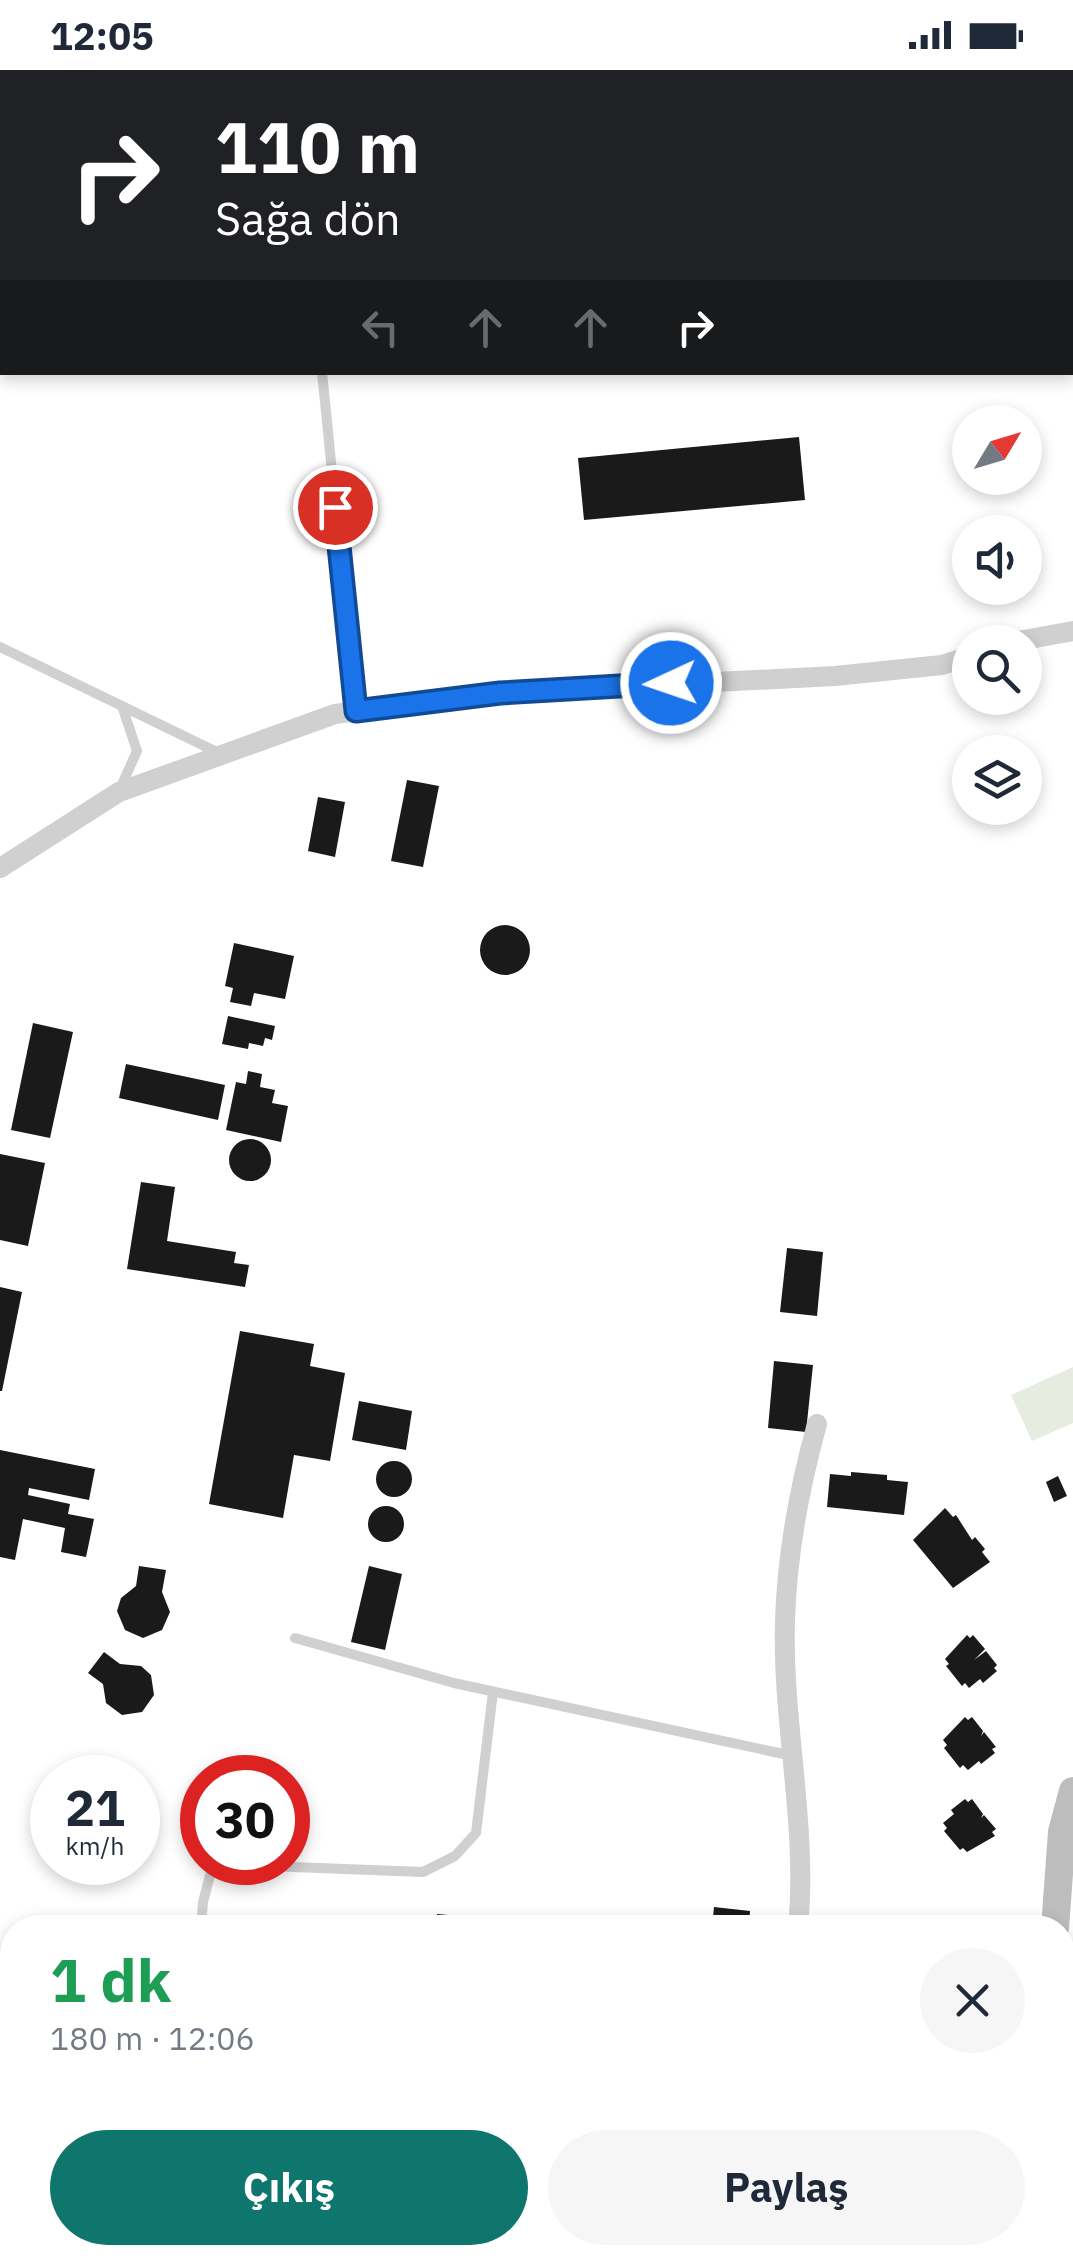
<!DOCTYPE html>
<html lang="tr">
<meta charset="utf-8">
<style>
body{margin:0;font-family:"IBM Plex Sans",sans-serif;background:#f6f6f7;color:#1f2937;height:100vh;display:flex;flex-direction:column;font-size:38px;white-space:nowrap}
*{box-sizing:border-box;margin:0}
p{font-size:32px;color:#747a83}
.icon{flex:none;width:55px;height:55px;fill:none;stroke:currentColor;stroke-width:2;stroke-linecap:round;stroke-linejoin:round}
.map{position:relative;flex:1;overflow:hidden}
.drawer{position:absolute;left:0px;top:1845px;width:1075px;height:350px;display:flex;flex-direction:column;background:#fff;border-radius:40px 40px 0 0;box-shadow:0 5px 15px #0003}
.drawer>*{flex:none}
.hud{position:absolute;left:0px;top:0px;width:1075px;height:305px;box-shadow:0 5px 15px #0003;background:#202124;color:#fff;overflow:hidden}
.needle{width:65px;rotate:52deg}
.controls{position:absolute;left:952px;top:335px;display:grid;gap:20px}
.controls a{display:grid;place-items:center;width:90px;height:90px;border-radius:50%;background:#fff;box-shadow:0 5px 15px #0003;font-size:50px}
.speed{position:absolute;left:30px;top:1685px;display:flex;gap:20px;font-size:50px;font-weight:700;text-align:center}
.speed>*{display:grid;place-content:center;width:130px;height:130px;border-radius:50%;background:#fff;box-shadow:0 5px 15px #0003;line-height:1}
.speed small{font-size:25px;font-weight:400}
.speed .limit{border:15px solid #d22;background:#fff;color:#111}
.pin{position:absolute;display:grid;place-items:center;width:85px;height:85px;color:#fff;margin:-42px;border:5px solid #fff;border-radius:50%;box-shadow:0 2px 10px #0007}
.me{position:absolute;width:110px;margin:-55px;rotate:267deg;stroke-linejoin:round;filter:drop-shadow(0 0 8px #0008)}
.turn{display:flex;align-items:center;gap:35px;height:210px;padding:0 50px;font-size:45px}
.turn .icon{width:130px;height:130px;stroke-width:2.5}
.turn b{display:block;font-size:70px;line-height:85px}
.lanes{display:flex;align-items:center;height:95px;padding:0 50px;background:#0003;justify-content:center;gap:50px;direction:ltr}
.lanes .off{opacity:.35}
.round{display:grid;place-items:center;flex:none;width:105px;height:105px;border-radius:52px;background:#f6f6f7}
.headline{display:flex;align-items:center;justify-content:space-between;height:170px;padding:0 50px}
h1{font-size:60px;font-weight:700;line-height:75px;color:#1e9e55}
.button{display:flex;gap:20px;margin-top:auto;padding:20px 50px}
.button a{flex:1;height:115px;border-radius:60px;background:#0f766e;color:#fff;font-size:40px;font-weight:700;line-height:115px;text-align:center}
.button a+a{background:#f6f6f7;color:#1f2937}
.status{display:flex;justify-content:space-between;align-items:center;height:70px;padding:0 50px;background:#fff;direction:ltr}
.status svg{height:28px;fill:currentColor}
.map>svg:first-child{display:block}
.green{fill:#e6ecdf}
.building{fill:#1a1a1a}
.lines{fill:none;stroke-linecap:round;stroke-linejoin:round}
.lane{stroke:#d0d0d0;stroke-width:10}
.street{stroke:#d0d0d0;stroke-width:20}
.secondary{stroke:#bdbdbd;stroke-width:28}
.route-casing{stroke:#114b97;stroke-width:25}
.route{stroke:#1a73e8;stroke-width:18}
</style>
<div class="status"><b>12:05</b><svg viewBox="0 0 49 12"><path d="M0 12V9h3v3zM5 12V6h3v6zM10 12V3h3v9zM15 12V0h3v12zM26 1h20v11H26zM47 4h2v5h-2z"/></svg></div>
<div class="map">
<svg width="1073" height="2195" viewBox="0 0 1073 2195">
<rect width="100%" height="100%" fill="#fff"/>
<path class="green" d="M1073,1297V1353L1032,1371L1011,1325Z"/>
<path class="building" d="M799,367L805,430L584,450L578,388Z
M407,710L439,716L423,797L391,791Z
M318,727L345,732L335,787L308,781Z
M480 880a25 25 0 1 1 50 0a25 25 0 1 1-50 0Z
M234,873L294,886L285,929L254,923L251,936L230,932L233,918L225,916Z
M228,946L275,956L272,970L265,968L263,976L249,973L248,979L222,974Z
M33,953L73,962L50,1068L11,1060Z
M126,994L225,1015L218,1050L119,1028Z
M248,1001L262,1004L260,1017L275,1020L272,1033L288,1036L281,1072L226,1060L236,1012L246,1014Z
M229 1090a21 21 0 1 1 42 0a21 21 0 1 1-42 0Z
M0,1084L45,1093L28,1176L0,1170Z
M141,1112L175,1117L167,1171L236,1182L234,1193L249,1195L245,1217L127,1199Z
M787,1178L823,1182L817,1246L780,1242Z
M0,1217L22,1222L2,1321H0Z
M240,1261L314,1274L310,1296L345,1303L330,1391L294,1385L283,1448L209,1434Z
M774,1291L813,1295L806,1362L768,1358Z
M359,1331L412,1341L406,1380L352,1370Z
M0,1380L95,1399L89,1430L29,1418L28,1425L70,1434L68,1444L94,1449L86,1487L61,1482L65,1458L23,1449L15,1490L0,1487Z
M376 1409a18 18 0 1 1 36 0a18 18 0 1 1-36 0Z
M851,1402L887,1405V1410L908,1412L904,1445L827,1437L830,1404L851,1406Z
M1058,1406L1067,1426L1054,1432L1046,1412Z
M368 1454a18 18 0 1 1 36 0a18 18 0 1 1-36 0Z
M945,1438L953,1447L956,1445L972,1470L975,1467L985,1479L982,1482L990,1492L953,1518L913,1470Z
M139,1496L166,1500L162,1522L170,1542L162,1560L143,1568L125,1560L117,1541L121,1528L136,1516Z
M369,1496L402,1504L385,1580L351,1572Z
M967,1565L970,1568L973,1565L985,1579L974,1590L986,1581L997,1595L994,1598L997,1601L983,1613L980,1609L969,1618L965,1613L962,1616L946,1596L949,1594L945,1589Z
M104,1582L120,1594L141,1596L151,1605L154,1625L142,1642L122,1645L106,1633L103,1614L88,1603Z
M965,1647L968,1650L972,1647L983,1661L981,1666L984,1662L996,1677L992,1679L995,1683L981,1694L979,1691L968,1700L963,1695L960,1698L944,1678L947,1675L943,1670Z
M965,1729L968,1732L972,1729L983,1744L981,1748L984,1745L996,1759L992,1762L995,1766L967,1782L963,1778L960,1780L944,1761L947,1758L943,1753L954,1744L951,1740Z
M714,1837L750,1841L749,1858H712Z
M437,1844L516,1851V1858H436Z"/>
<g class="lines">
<path class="lane" d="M323,0L324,2
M322,302L356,641
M0,577L122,636
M119,721L137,681L122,636L221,684
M295,1568L454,1613L793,1686
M201,1858L203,1832L213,1794L423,1802L455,1786L476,1763L493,1622"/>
<path class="street" d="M1013,572L1073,561
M0,798L119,722L335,644L499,623L835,606L942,595L970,586
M798,1858C808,1755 782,1654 785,1551C787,1484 799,1419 817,1354
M0,1959L12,1964
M0,1983L12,1986
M416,2182L420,2195
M516,2182L522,2195
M558,2182L563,2195
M460,2195L484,2182
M600,2195L602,2182"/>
<path class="secondary" d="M1055,1858L1062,1762L1073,1721
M1009,2195L1017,2182
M1038,2195L1042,2182"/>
</g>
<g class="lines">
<defs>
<path id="route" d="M335,437L356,641L500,623L671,613"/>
</defs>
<use href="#route" class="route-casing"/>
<use href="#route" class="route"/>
</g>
</svg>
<div class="controls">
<a><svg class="needle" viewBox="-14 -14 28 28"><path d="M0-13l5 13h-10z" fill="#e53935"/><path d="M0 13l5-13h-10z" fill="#747a83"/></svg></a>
<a><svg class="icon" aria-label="sound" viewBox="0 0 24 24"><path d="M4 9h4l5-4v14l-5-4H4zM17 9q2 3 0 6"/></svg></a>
<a><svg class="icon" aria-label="search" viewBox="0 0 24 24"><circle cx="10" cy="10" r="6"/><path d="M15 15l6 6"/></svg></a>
<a><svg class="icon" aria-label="layers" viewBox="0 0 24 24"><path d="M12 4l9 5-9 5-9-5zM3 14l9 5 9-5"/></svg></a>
</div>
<div class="speed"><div>21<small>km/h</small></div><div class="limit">30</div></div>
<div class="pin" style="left:335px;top:437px;background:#d93025"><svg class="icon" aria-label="arrive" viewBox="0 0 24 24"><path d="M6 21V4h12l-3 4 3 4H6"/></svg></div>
<svg class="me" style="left:671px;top:613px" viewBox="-20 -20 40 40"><circle r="17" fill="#1a73e8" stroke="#fff" stroke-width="3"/><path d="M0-11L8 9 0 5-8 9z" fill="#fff"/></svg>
<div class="hud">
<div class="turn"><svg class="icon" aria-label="right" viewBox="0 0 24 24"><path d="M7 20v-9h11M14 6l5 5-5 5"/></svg><div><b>110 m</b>Sağa dön</div></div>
<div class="lanes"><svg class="icon off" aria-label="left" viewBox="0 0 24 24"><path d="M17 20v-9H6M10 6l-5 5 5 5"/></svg><svg class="icon off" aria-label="ahead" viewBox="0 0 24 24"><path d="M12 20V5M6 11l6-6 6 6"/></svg><svg class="icon off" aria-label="ahead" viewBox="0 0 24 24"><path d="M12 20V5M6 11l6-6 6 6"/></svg><svg class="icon" aria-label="right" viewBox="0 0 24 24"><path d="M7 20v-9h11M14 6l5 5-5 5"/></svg></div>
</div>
<section class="drawer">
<div class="headline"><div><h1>1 dk</h1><p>180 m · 12:06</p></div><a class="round"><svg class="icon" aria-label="close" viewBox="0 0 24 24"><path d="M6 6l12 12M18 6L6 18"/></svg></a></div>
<div class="button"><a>Çıkış</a><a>Paylaş</a></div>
</section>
</div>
